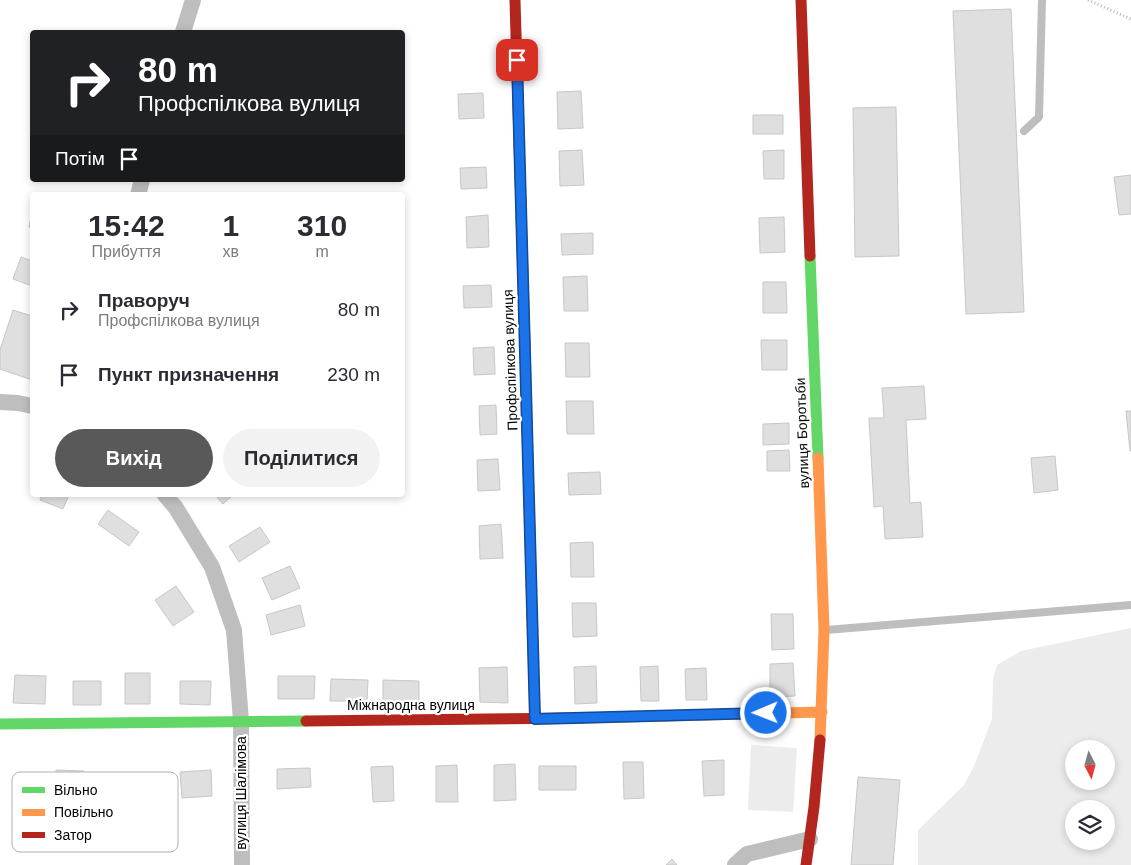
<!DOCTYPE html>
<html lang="uk">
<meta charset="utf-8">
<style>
body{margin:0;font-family:Arial,sans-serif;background:#f2f2f3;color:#2b2b33;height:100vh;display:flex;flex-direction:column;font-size:19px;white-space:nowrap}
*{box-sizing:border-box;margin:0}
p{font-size:16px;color:#7c7c81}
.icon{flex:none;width:28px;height:28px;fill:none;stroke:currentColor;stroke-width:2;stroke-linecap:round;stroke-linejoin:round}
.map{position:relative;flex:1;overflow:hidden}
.drawer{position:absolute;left:30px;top:192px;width:375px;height:305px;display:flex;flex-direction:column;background:#fff;border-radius:5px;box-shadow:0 2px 8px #0003}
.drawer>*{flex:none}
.guide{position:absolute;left:30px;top:30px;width:375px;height:152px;border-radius:5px;box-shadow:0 2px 8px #0003;background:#202124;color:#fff;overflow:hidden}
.needle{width:32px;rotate:174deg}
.fabs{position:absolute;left:1065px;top:740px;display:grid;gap:10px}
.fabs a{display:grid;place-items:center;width:50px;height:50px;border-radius:50%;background:#fff;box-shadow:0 2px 8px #0003;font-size:25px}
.pin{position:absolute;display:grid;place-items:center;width:42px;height:42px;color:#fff;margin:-21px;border-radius:10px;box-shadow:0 2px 8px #0006}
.me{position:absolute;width:55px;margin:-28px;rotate:269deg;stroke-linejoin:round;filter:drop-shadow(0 0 4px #0008)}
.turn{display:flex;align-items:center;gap:18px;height:105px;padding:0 25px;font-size:22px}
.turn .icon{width:65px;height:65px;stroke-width:2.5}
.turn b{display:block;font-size:35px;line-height:42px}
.then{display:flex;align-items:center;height:48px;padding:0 25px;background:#0003;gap:10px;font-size:19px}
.eta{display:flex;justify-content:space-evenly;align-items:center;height:85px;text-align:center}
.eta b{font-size:30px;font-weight:600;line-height:35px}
.button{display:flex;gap:10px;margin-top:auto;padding:10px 25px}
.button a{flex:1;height:58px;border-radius:30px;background:#595959;color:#fff;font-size:20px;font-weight:600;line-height:58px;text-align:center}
.button a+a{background:#f2f2f3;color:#2b2b33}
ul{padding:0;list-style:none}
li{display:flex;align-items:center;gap:15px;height:65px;padding:0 25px}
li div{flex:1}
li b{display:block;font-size:19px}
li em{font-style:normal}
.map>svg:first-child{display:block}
.green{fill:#ececec;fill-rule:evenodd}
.building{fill:#dfdfdf;stroke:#c7c7c7}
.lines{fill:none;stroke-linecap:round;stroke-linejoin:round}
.path{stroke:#b9b9b9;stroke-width:3;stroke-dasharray:1 2.5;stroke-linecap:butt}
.lane{stroke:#bebebe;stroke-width:8}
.street{stroke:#bebebe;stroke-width:16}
.fast{stroke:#63d668;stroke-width:11}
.slow{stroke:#ff974d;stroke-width:11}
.jam{stroke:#b3261e;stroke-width:11}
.route-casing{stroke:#114b97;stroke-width:12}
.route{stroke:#1a73e8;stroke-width:9}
.labels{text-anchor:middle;stroke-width:4.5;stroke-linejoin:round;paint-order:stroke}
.street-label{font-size:14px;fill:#000;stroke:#fff}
.key{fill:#fff;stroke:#b2b2b2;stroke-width:1}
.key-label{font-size:14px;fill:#000}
</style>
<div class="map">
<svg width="1131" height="865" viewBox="0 0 1131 865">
<rect width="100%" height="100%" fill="#fff"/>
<path class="green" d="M1131,628V865H918V830L964,785L974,766L992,719L993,679L997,665L1021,651ZM1074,749H1106V781H1074ZM1074,809H1106V841H1074Z
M751,745L797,748L793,812L748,810Z"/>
<path class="building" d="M1011,9L1024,312L966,314L953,11Z
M581,91L583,128L558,129L557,92Z
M483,93L484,118L459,119L458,94Z
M896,107L899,256L855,257L853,108Z
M753,115H783V134H753Z
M582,150L584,185L560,186L559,151Z
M784,150V179H764L763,151Z
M486,167L487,188L461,189L460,168Z
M1131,175V214L1119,215L1114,177Z
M32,213V228L29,227Z
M488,215L489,247L467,248L466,217Z
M784,217L785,252L760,253L759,218Z
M593,233V254L562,255L561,234Z
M21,257L32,261V286L13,279Z
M587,276L588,311H564L563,277Z
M763,282H786L787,313H763Z
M491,285L492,307L464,308L463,286Z
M13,310L32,316V380L0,369V350Z
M761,340H787V370H762Z
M565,343H589L590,377H566Z
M494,347L495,374L474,375L473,348Z
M924,386L926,419L906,420L910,503L921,502L923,537L885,539L883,506L874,507L869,418H884L882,388Z
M566,401H593L594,434H567Z
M496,405L497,434L480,435L479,406Z
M1126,411H1131V451H1130Z
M789,423V444L763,445V424Z
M789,450L790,471H767V451Z
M1055,456L1058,490L1034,493L1031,458Z
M498,459L500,490L478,491L477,460Z
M600,472L601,494L569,495L568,473Z
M42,495H69L63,509L40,500Z
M215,495H233L223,504Z
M108,510L139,532L129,546L98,524Z
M501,524L503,558L480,559L479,526Z
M260,527L270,542L239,562L229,546Z
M593,542L594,577H571L570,543Z
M290,566L300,588L272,600L262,578Z
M176,586L194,612L173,626L155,600Z
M572,603H596L597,636L573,637Z
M300,605L305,626L271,635L266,615Z
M771,614H793L794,649L772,650Z
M793,663L795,696L770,697V664Z
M596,666L597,703L575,704L574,667Z
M658,666L659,701H641L640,667Z
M507,667L508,703L480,702L479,668Z
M706,668L707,700H686L685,669Z
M125,673H150V704H125Z
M15,675L46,676L45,704L13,703Z
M278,676H315L314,699H278Z
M331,679L368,680L367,701H330Z
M383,680L419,681V701H383Z
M73,681H101V705H73Z
M180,681H211L210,705L180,704Z
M724,760V795L704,796L702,761Z
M623,762H643L644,798L624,799Z
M515,764L516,800L494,801V765Z
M457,765L458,802H436V766Z
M393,766L394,801L373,802L371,767Z
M539,766H576V790H539Z
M310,768L311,787L277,789V769Z
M56,770L84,771V803L56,804Z
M211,770L212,796L182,798L180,772Z
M858,777L900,780L893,865H851Z
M672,859L677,865H666Z"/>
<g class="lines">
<path class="path" d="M1088,0L1131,19"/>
<path class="lane" d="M1024,131L1039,117L1042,0
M826,630L1131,605"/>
<path class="street" d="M183,32L193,0
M138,195L142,180
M0,402L18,403L32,406
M165,495L176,508L212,567L234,630L241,721L242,865
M735,865L747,854L810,839"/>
<path class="fast" d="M810,256L818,458
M533,652L535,719
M0,724L306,721"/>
<path class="slow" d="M525,348L533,652
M818,458L824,630L820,740
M582,718L822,712"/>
<path class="jam" d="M515,0L525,348
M801,0L810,256
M306,721L582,718
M806,865L814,807L820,740"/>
</g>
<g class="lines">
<defs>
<path id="route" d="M517,60L535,719L766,713"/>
</defs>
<use href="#route" class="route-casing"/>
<use href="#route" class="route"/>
</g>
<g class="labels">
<g class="street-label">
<text transform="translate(510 360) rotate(-92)" y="5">Профспілкова вулиця</text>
<text transform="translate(802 433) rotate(-92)" y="5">вулиця Боротьби</text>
<text x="411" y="710">Міжнародна вулиця</text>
<text transform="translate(241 793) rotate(-90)" y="5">вулиця Шалімова</text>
</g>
</g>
<rect x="12" y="772" width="166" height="80" rx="8" class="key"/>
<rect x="22" y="787" width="23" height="6" fill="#63d668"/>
<rect x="22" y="809" width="23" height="7" fill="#ff974d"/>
<rect x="22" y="832" width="23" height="6" fill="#b3261e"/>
<g class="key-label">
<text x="54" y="795">Вільно</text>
<text x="54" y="817">Повільно</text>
<text x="54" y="840">Затор</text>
</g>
</svg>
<div class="fabs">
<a><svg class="needle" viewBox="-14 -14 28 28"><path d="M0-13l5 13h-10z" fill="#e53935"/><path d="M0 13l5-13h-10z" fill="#7c7c81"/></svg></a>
<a><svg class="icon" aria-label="layers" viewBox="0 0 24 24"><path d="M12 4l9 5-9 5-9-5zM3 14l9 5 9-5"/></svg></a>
</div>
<div class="pin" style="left:517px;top:60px;background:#d93025"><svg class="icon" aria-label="arrive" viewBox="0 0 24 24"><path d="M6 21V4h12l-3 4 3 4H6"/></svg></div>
<svg class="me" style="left:766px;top:713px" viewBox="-20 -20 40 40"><circle r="17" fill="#1a73e8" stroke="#fff" stroke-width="3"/><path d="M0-11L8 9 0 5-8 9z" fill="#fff"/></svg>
<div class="guide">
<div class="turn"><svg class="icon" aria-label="right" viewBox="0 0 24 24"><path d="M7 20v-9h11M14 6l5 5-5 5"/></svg><div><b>80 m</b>Профспілкова вулиця</div></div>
<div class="then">Потім<svg class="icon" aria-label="arrive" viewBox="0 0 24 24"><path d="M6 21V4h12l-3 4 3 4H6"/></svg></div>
</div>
<section class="drawer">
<div class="eta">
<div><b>15:42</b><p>Прибуття</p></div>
<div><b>1</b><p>хв</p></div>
<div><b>310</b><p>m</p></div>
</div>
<ul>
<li><svg class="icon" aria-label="right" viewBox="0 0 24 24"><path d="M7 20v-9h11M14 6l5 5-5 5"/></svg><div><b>Праворуч</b><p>Профспілкова вулиця</p></div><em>80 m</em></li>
<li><svg class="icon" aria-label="arrive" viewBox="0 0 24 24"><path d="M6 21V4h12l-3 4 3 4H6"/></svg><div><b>Пункт призначення</b></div><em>230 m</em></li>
</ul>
<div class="button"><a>Вихід</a><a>Поділитися</a></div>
</section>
</div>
